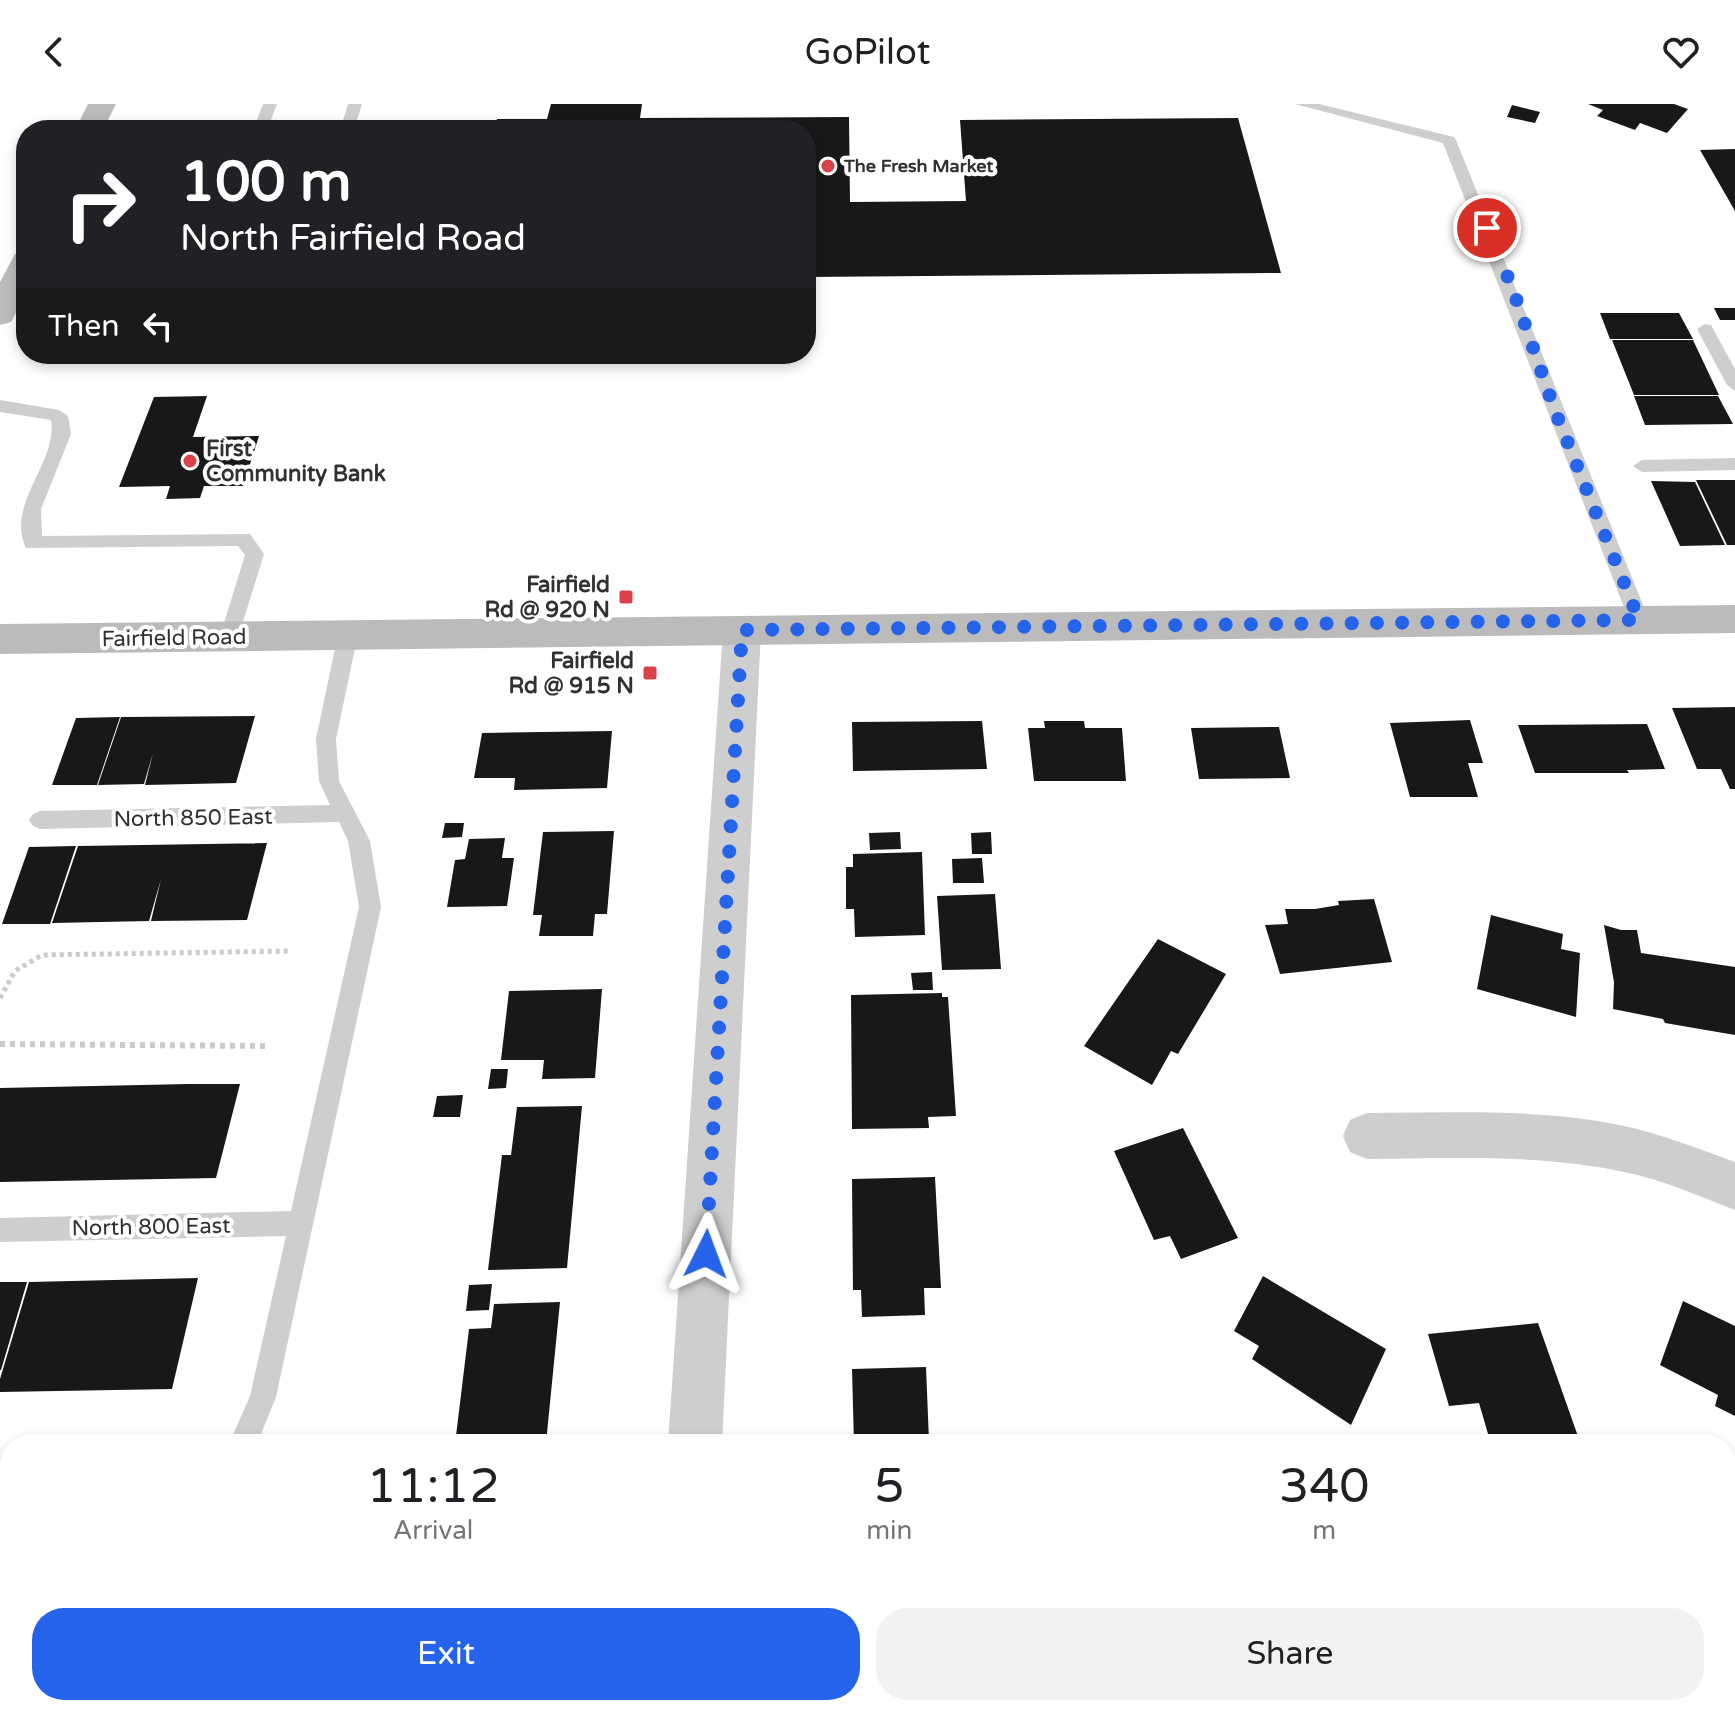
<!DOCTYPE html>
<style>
body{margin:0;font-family:"Varela Round",sans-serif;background:#f2f2f2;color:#202124;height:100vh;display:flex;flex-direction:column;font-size:30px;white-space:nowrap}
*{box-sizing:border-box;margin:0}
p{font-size:26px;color:#757577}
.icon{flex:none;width:44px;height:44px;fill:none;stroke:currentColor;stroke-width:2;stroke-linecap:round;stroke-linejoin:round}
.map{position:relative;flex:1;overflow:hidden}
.sheet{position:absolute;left:0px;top:1330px;width:1736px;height:282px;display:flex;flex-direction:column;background:#fff;border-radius:32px 32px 0 0;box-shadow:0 4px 12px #0003}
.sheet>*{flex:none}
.top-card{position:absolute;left:16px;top:16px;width:800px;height:244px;border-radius:32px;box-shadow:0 4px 12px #0003;background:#202124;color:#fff;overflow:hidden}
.pin{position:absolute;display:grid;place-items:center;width:68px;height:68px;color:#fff;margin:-34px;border:4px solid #fff;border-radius:50%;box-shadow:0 2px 8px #0007}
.me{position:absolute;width:88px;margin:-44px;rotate:3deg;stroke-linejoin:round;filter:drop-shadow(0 0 6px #0008)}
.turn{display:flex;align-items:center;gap:28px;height:168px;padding:0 32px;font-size:36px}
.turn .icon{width:104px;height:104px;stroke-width:2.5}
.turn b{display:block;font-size:56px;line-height:68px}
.then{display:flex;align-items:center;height:76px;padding:0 32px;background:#0003;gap:16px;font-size:30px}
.eta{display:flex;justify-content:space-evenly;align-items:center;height:136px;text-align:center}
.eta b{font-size:48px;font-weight:600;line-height:56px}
.action{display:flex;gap:16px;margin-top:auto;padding:16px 32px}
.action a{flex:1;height:92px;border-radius:32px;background:#2563eb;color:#fff;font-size:32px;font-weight:600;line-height:92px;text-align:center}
.action a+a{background:#f2f2f2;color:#202124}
header{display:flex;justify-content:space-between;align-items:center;height:104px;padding:0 32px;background:#fff;font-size:36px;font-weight:600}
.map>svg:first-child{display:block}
.building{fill:#181818}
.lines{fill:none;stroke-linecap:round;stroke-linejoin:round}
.path-far1{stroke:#cbcbcb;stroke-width:5;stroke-dasharray:4 4;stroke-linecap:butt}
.path{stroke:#cbcbcb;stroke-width:6;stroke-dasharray:5 5;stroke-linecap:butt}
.service{fill:#cecece;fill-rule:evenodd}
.minor{fill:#cecece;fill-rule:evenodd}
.secondary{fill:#bbb;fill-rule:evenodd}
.route{stroke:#2563eb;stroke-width:14;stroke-dasharray:0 25.2}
.poi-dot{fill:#da414b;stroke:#fff;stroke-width:3}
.labels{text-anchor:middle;stroke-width:8;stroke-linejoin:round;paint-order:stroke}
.far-poi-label{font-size:18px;font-weight:bold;fill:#313131;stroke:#fff;text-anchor:start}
.poi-label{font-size:22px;font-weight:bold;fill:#313131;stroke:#fff;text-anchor:end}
.street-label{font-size:22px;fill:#313131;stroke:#fff}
</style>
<header><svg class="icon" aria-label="back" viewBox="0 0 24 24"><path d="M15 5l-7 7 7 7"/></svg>GoPilot<svg class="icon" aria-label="heart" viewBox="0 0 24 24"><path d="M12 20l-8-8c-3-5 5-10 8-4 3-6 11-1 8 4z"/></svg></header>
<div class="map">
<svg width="1735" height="1611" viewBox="0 0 1735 1611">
<rect width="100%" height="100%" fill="#fff"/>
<path class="building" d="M551,0H642L640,14L849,13L850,98L966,97L960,16L1238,14L1281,169L806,173V26H495L497,15H547Z
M1588,0H1674L1688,5L1667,29L1640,19L1635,26L1597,12L1603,6Z
M1512,1L1540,8L1535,19L1507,13Z
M410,17H488L485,26H407Z
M1735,45V107L1700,46Z
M1714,204H1735V216H1720Z
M1600,209H1679L1693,235H1610Z
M1612,236H1693L1719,291H1634Z
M207,292L193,333L259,332L243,382H204L200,394L166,395L170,382L119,383L154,293Z
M1634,292H1718L1733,320L1645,321Z
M1696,376H1735V441H1727Z
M1651,377L1695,378L1725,441L1680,442Z
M1735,603V685H1730L1721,665H1697L1672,604Z
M255,612L236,679L145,681L153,649L144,680L98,681L121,613Z
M120,613L97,681H52L76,614Z
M1470,616L1483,659H1468L1478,693H1410L1390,619Z
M982,617L987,665L853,667L852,618Z
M1044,617H1084L1085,624H1122L1126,677H1034L1028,624H1045Z
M1647,620L1665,665L1627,666L1629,669H1535L1518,621Z
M1279,623L1290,674L1199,675L1191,624Z
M612,627L607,684L514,686L515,674H474L482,629Z
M445,719H464L462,733L442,734Z
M614,727L607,810H595L593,832H539L542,811H533L543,728Z
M900,728L901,745L870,746L869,729Z
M991,728L992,750H972L971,729Z
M505,734L502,754H514L507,802L447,803L455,756L465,755L469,735Z
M267,739L247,816L151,817L161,775L149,817L52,819L78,742Z
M76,742L50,820H2L29,743Z
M922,748L925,831L855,833L854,805H846V763H853V750Z
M982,754L984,779H953L952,755Z
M995,790L1001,865L942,866L937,792Z
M1374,795L1392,858L1280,870L1265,821L1288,820L1285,805H1315L1339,801L1338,797Z
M1491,811L1563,830L1561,845L1580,849L1576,913L1477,885Z
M1604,821L1621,826H1637L1641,849L1735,863V931L1665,919L1663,915L1613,905L1614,878Z
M1158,835L1226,870L1178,950L1171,947L1152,981L1084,942Z
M932,868L933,886H913L911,869Z
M602,885L595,974L542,975L544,956H501L509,887Z
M942,889V893H948L956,1012L928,1013L929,1024L852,1025L851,891Z
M491,965H508L506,984L488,985Z
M188,980H240L216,1074L0,1078V984Z
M463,991L460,1013H433L437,992Z
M582,1002L567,1164L488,1166L502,1051H511L517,1003Z
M1183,1024L1238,1134L1181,1155L1170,1132L1154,1136L1114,1047Z
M935,1073L941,1184H924L925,1211L862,1213L861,1186H853L852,1075Z
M1263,1172L1386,1245L1351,1321L1252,1255L1259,1242L1234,1227Z
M198,1174L172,1285L0,1288V1275L29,1178Z
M0,1178H27L1,1266H0Z
M492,1180L489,1206L466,1207L469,1181Z
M1683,1197L1735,1222V1312L1715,1302L1718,1291L1660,1261Z
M560,1198L546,1339L455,1340L469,1225L491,1224L494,1200Z
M1538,1219L1580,1338L1491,1340L1479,1299L1449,1302L1428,1230Z
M926,1263L929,1337H940L941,1340H854L852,1265Z
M1726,1424L1735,1429V1530L1726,1525Z
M33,1602H188L186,1611H31Z
M852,1602H977V1611H852Z
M1351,1602H1478L1482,1611H1328Z
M1568,1602H1575L1598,1611H1567Z"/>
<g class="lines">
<path class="path-far1" d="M0,894L15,867L42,851L291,847"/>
<path class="path" d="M0,940L268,942
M221,1611L223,1602"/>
<path class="service" d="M263,0H277L267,26H253Z
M348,0H362L354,26H340Z
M1295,0H1319L1454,33L1456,36L1649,516L1646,521H1632L1629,516L1443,39Z
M1705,220L1711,221L1735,265V287L1727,281L1697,225Z
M0,296L59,306L68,312L71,330L41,405L42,432L250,430L264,450L237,537H223L220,532L245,451L238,442L26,444C5,400 58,359 51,316L0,308Z
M1735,354V366L1642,368L1633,362L1642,356Z
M348,523L355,525L358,530L336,635L339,677L370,737L381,803L276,1293L257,1340H229L250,1292L286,1132L0,1138V1114L291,1107L359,803L348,737L339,718L40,725L33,722L29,716L33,710L40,707L330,701L319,677L316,635L338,530L341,525Z
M0,1427H10V1455H0Z"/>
<path class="minor" d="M742,512L756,516L761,526L722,1340H668L723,526L728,516Z
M1367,1009C1453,1009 1540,1004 1624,1022C1662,1030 1699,1045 1735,1058V1106C1699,1092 1663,1076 1624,1068C1540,1050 1453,1054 1367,1055L1350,1048L1343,1032L1350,1016Z
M651,1602H711L710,1611H650Z"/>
<path class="secondary" d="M88,0H116L103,26H75Z
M26,147V190L11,218L0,221V178L15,150Z
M1735,501V529L0,550V520Z"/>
</g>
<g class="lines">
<path class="route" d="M706,1150L742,526L1639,516L1555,307L1512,183L1487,124"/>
</g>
<g class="poi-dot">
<circle cx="828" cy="62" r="8"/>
<circle cx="190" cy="357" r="8"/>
<rect x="618" y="485" width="16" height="16" rx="4"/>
<rect x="642" y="561" width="16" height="16" rx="4"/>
</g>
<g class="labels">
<g class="far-poi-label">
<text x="844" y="68">The Fresh Market</text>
</g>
<g class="poi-label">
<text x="206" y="352" text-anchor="start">First<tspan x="206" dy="25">Community Bank</tspan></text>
<text x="610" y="488">Fairfield<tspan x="610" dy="25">Rd @ 920 N</tspan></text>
<text x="634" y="564">Fairfield<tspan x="634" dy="25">Rd @ 915 N</tspan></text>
</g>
<g class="street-label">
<text transform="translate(174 533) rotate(-1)" y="8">Fairfield Road</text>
<text transform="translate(193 713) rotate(-1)" y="8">North 850 East</text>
<text transform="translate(151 1122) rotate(-1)" y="8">North 800 East</text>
</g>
</g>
</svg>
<div class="pin" style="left:1487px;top:124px;background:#d93025"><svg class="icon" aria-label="arrive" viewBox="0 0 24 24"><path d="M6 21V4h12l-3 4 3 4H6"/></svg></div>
<svg class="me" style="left:706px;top:1150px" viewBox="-20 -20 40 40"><path d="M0-17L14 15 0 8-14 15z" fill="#2563eb" stroke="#fff" stroke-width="4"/></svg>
<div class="top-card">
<div class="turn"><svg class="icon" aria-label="right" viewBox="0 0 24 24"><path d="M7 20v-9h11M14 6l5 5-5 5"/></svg><div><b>100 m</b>North Fairfield Road</div></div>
<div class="then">Then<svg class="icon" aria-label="left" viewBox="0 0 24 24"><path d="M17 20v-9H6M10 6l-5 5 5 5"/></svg></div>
</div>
<section class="sheet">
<div class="eta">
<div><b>11:12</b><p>Arrival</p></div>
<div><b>5</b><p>min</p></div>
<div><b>340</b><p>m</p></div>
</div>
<div class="action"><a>Exit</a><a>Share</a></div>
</section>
</div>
